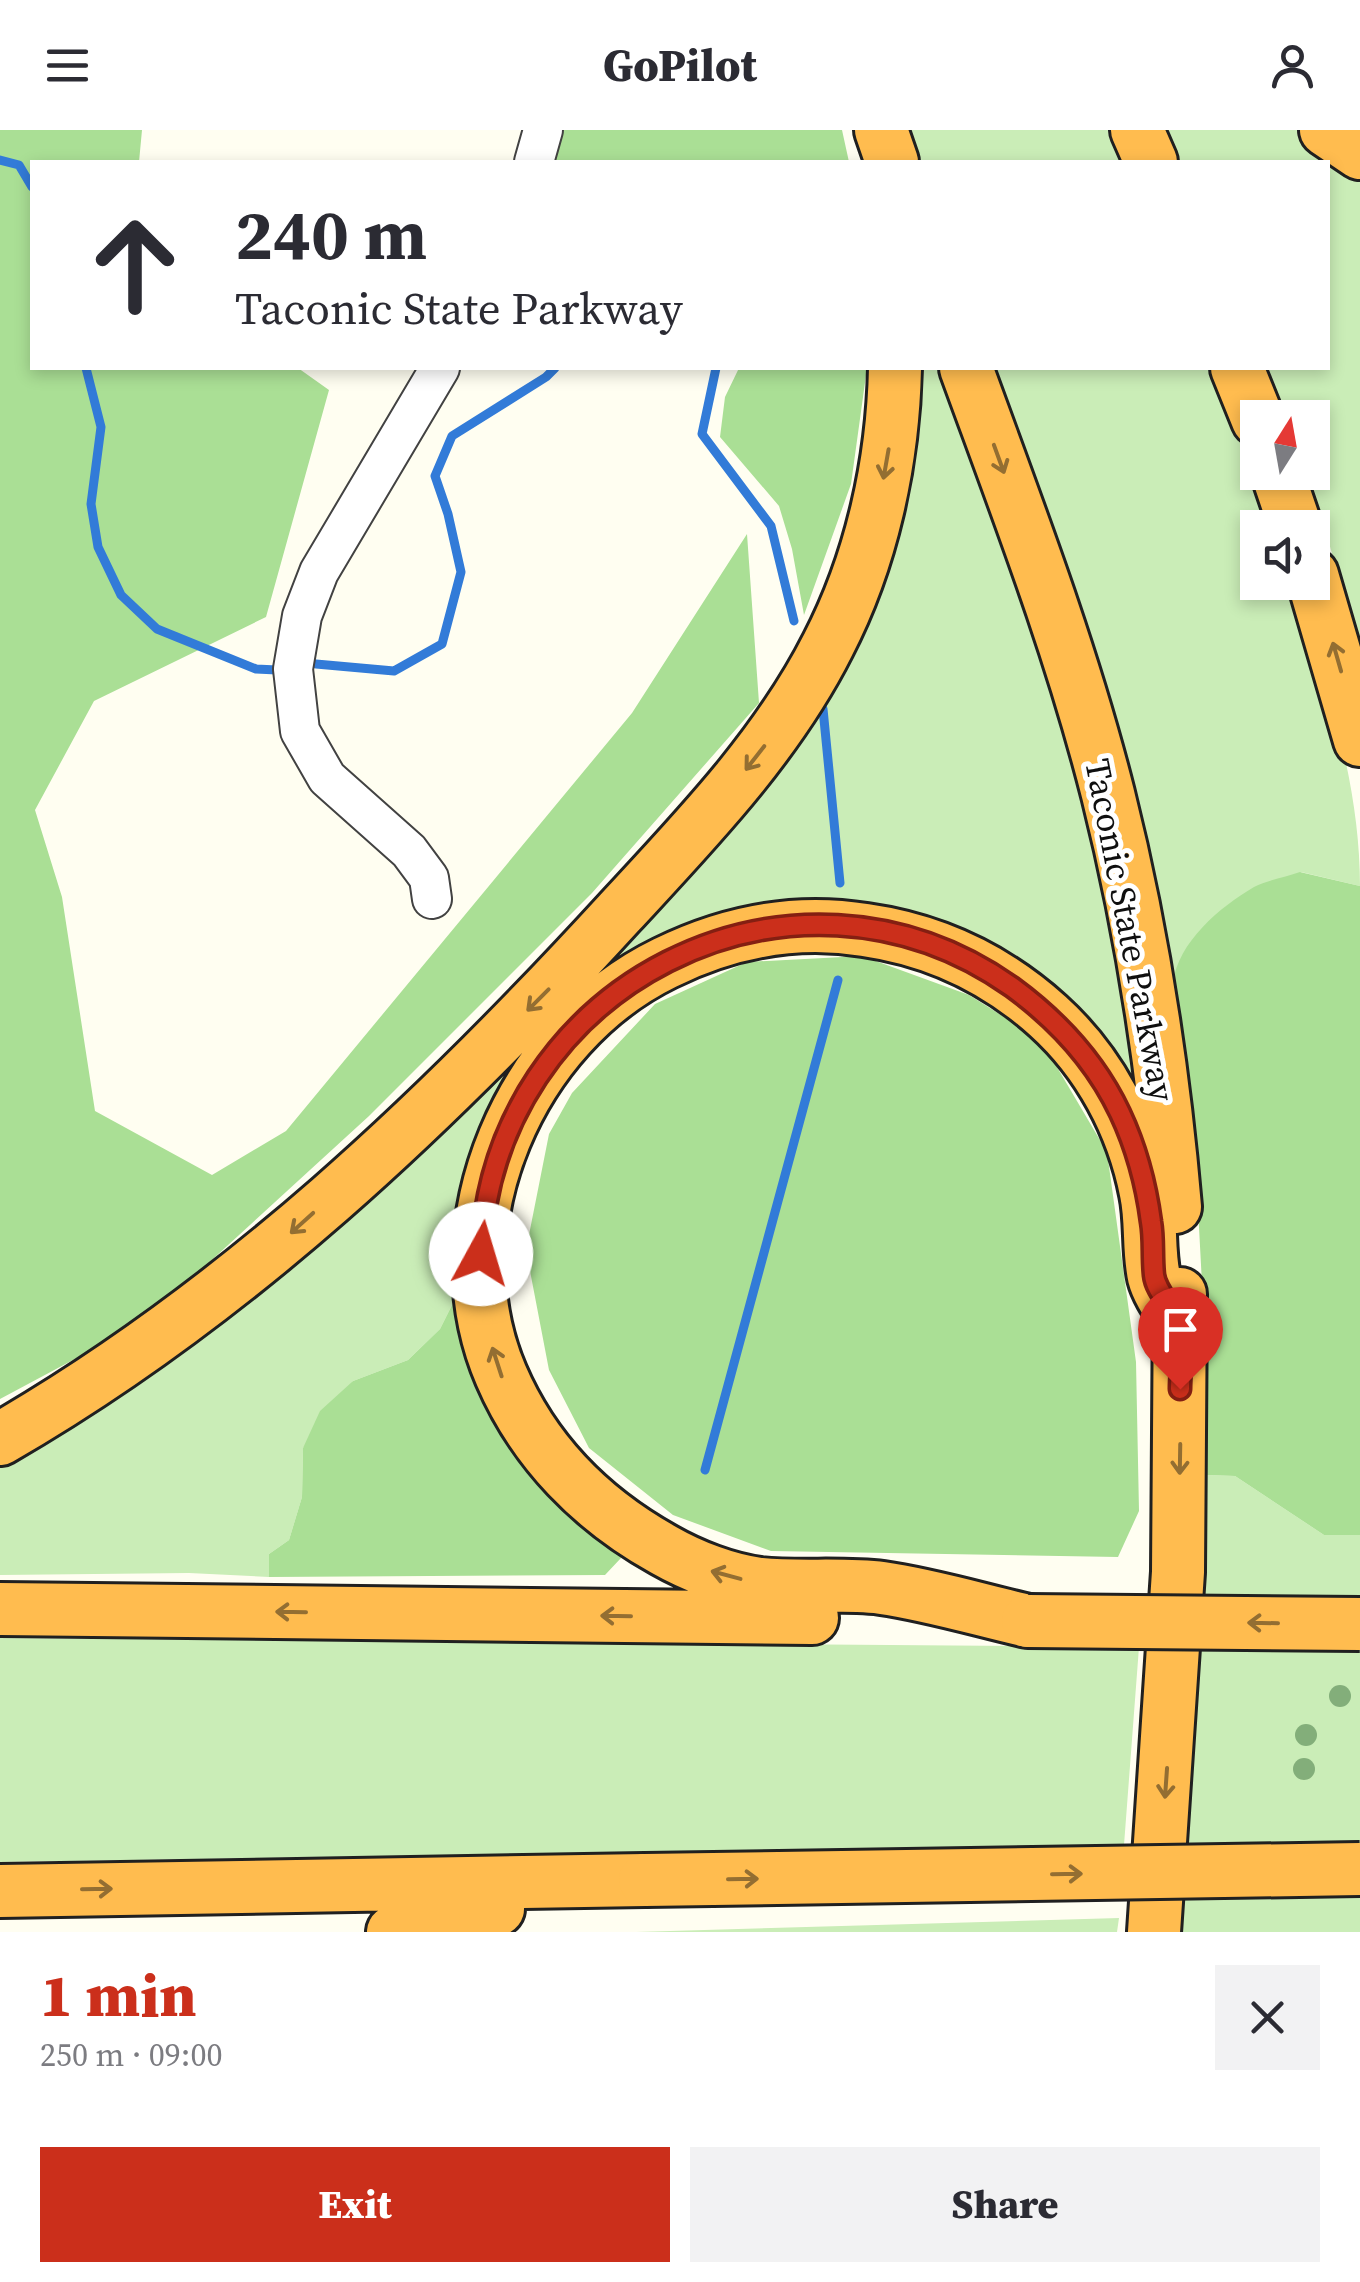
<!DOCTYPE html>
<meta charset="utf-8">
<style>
body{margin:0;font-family:"Source Serif 4",serif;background:#f2f2f3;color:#2b2b33;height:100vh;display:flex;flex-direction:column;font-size:38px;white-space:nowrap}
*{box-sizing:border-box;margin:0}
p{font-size:32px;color:#7c7c81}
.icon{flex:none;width:55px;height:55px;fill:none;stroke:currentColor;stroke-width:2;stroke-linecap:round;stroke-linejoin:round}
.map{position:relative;height:1802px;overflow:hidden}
.side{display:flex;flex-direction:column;background:#fff;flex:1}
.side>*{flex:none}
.hud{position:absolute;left:30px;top:30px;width:1300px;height:210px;border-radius:0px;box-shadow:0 5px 15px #0003;background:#fff;color:#2b2b33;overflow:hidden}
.needle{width:65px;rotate:11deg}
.tools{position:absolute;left:1240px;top:270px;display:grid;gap:20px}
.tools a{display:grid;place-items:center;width:90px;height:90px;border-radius:0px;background:#fff;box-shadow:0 5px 15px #0003;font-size:50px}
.pin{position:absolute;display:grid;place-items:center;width:85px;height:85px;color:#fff;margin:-102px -42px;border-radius:50% 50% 50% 0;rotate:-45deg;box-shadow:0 0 10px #0007}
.pin .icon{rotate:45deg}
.me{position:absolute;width:110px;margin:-55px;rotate:6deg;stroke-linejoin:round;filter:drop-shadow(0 0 8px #0008)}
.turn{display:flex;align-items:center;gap:35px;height:210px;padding:0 40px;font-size:45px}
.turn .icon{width:130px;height:130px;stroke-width:2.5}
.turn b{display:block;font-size:70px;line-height:85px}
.round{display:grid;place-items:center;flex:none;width:105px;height:105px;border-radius:0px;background:#f2f2f3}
.summary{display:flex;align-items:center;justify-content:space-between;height:170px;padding:0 40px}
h1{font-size:60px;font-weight:800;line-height:75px;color:#cb2f1b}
.primary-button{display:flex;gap:20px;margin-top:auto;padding:20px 40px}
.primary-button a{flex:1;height:115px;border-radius:0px;background:#cb2f1b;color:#fff;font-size:40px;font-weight:800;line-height:115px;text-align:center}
.primary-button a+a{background:#f2f2f3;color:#2b2b33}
header{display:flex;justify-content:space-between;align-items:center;height:130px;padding:0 40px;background:#fff;font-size:45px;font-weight:800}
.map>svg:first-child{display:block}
.green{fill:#caedb7}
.forest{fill:#aadf95}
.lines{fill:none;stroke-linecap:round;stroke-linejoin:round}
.stream{stroke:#327bd8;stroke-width:9}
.minor-casing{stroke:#424242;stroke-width:42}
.highway-casing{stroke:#202020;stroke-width:58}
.minor{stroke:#fff;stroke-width:38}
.highway{stroke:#ffbc4f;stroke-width:52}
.highway-bridge-casing{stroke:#202020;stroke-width:58;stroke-linecap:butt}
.highway-bridge{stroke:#ffbc4f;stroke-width:52}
.tree{fill:#83ae7a}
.oneway{stroke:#936e32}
.route-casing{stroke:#841f12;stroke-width:25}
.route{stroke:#cb2f1b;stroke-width:18}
.labels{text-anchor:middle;stroke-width:10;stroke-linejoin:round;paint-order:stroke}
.street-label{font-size:35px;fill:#0f0f0f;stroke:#fff}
</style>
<header><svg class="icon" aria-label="menu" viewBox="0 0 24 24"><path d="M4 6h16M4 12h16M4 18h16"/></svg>GoPilot<svg class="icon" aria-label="person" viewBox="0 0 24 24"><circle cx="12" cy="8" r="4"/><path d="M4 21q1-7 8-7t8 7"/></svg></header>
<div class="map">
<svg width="1360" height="1802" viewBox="0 0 1360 1802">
<rect width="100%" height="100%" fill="#fffef1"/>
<path class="green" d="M904,0H1117L1131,32H915Z
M1161,0H1308L1360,36V523L1329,413L1302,343L1312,342V288L1280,287L1261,238H1328V32H1175Z
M907,238H942L1097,687L1154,1010L1122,949L869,775L553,897L469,1162L456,1167L440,1199L408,1230L353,1251L303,1318L302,1367L289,1410L269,1424V1447L189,1443L0,1445V1326L98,1264L773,627Z
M988,238H1215L1273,397L1258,398V452L1292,453C1326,550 1360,652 1360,756L1301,742L1173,853Z
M1206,1345L1235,1346L1324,1405H1360V1802H1181L1196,1599Z
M0,1508L1139,1517L1124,1715L0,1732Z
M1119,1788L1117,1802H636Z"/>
<path class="forest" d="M0,0H142L139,32H32V238H298L329,260L266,487L94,571L35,680L62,767L95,981L212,1045L286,1001L632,583L747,404L759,573L592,763L369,986L144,1192L0,1269Z
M557,0H842L849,32H547Z
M739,238H867L851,354L804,485L792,419L779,376L720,307L725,267Z
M1300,742L1360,756V1405H1324L1235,1346L1206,1345L1205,1210L1194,1003L1173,853C1178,812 1220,777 1254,757C1268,750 1286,747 1300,742Z
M862,826L969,865L1041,910L1107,1022L1136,1232L1139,1381L1118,1427L771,1421L673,1385L589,1318L549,1240L526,1120L549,1004L572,963L655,874L747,832Z
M469,1162L616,1409L621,1428L605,1445L269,1447V1424L289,1410L302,1367L303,1318L320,1281L353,1251L408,1230L440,1199L456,1167Z"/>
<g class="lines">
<path class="stream" d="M0,30L19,35L32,57
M86,238L101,297L91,374L98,417L121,465L157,499L256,539L277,540
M716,238L702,304L771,396L794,491
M316,534L394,541L442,514L461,442L448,384L435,346L452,306L546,247L555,238
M823,579L840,753
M705,1340L838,850"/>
<defs>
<path id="minor" d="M534,32L543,0
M432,769L429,748L409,721L327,648L300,601L293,539L302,486L319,442L440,238"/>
<path id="highway" d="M881,0L892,32
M1137,0L1151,32
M1326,0L1360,23
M966,238C1017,378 1071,518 1108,664C1142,799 1163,937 1175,1077
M1237,238L1258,290
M1277,342L1296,398
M1312,445L1360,610
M0,1309C236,1173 437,982 620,782C696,700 777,616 828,515C872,430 893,332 895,238
M0,1479L812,1488
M1028,1491C980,1480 931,1465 882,1458C842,1453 801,1458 760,1454C728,1450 692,1436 664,1420C592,1380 534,1322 501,1245C436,1093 521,903 665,833C728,802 796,789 865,800C935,810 996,839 1048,886C1099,932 1133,996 1146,1063C1152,1091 1148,1120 1154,1147C1158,1163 1172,1181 1181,1196
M0,1761L645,1750
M393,1802L447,1785L498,1779
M1154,1802L1178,1442L1180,1164"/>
</defs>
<use href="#minor" class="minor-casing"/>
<use href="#highway" class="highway-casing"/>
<use href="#minor" class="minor"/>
<use href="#highway" class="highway"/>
<defs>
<path id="highway-bridge" d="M1028,1491L1360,1494
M645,1750L1360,1739"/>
</defs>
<use href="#highway-bridge" class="highway-bridge-casing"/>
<use href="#highway-bridge" class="highway-bridge"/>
</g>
<g class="tree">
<circle cx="1340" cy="1566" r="11"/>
<circle cx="1306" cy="1605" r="11"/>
<circle cx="1304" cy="1639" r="11"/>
</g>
<defs><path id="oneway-shaft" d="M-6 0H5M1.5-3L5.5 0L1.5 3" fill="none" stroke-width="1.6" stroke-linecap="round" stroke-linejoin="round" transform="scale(2.5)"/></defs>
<g class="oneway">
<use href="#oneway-shaft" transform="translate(999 329) rotate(70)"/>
<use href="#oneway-shaft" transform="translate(886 334) rotate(100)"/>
<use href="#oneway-shaft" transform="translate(1337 527) rotate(-106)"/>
<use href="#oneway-shaft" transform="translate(755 628) rotate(128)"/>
<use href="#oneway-shaft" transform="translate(538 870) rotate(135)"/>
<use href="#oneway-shaft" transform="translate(302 1093) rotate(138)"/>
<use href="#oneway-shaft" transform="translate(497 1232) rotate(-108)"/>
<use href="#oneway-shaft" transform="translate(1180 1329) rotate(91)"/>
<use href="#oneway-shaft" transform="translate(726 1445) rotate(-165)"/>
<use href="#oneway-shaft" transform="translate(291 1482) rotate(-179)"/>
<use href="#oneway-shaft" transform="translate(616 1486) rotate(-179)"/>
<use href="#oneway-shaft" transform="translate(1263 1493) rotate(-179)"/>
<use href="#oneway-shaft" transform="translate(1166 1653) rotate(94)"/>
<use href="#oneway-shaft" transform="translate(1067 1744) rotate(-1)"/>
<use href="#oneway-shaft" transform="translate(743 1749) rotate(-1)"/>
<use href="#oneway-shaft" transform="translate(97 1759) rotate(-1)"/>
</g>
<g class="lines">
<defs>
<path id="route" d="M481,1124C491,856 792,701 1012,857C1057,890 1096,932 1120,983C1136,1017 1146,1054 1151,1092C1154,1109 1152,1127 1154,1145C1156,1164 1177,1179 1181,1199C1184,1217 1180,1240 1180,1259"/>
</defs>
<use href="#route" class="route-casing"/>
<use href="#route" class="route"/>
</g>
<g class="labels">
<g class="street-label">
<text transform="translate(1130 800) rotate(79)" y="12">Taconic State Parkway</text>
</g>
</g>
</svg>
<div class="tools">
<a><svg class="needle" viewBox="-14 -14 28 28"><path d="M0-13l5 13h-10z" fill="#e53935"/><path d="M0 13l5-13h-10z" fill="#7c7c81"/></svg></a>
<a><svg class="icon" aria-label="sound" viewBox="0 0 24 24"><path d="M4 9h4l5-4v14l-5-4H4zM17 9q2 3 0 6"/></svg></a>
</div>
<div class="pin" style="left:1180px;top:1259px;background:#d93025"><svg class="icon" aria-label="arrive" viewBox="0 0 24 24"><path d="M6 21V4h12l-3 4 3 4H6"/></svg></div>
<svg class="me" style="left:481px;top:1124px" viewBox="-20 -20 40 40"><circle r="19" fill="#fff"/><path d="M0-13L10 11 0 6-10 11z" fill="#cb2f1b"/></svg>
<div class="hud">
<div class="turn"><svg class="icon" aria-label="ahead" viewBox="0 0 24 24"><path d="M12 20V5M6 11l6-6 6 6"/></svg><div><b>240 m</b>Taconic State Parkway</div></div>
</div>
</div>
<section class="side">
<div class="summary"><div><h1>1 min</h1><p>250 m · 09:00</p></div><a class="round"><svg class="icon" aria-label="close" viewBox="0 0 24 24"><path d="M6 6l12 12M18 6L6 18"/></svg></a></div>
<div class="primary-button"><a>Exit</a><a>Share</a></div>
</section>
